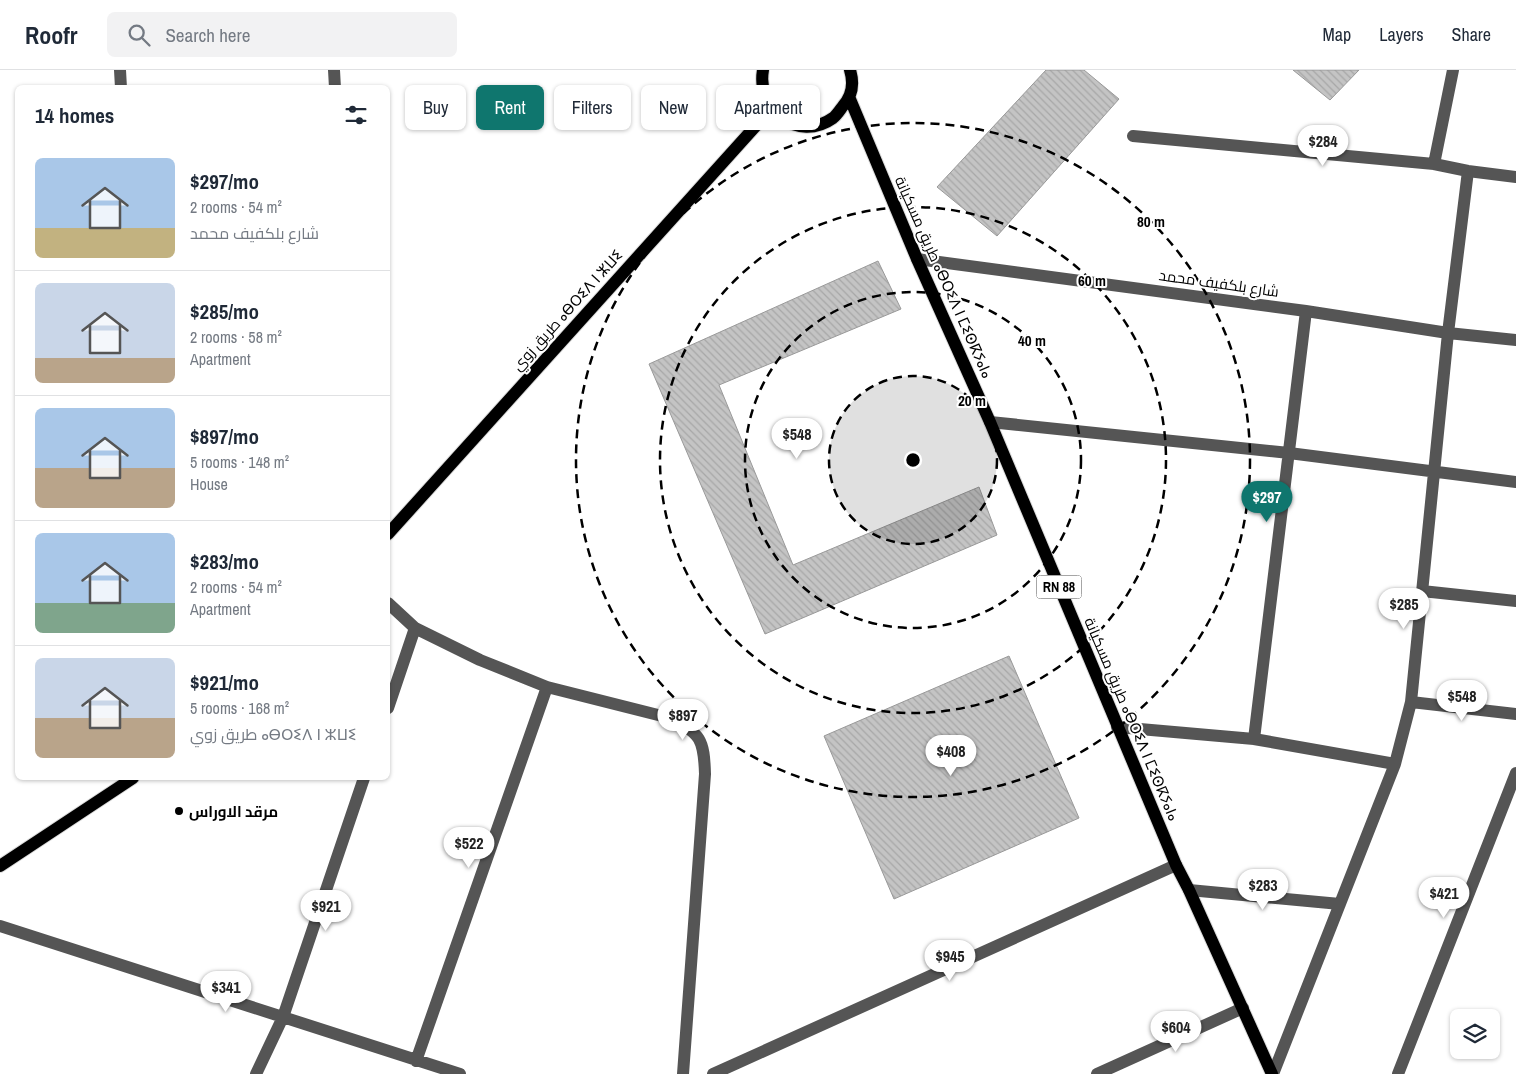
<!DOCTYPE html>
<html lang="en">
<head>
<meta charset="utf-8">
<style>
	body { margin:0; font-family:"Archivo Narrow",Cairo,"Noto Sans Tifinagh",sans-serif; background:#f2f2f3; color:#1f2937; height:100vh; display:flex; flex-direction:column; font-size:19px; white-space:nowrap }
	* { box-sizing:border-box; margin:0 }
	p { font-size:16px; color:#747a83 }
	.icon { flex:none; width:28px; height:28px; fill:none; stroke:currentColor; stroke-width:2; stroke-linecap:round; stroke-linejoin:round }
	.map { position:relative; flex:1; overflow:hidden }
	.details { position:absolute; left:15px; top:15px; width:375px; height:695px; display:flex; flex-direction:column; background:#fff; border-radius:8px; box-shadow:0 1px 4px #0004 }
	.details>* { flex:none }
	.banner { position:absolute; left:405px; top:15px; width:475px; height:45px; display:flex; gap:10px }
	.buttons { position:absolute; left:1450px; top:939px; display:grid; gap:10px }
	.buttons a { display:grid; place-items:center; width:50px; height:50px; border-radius:8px; background:#fff; box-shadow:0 1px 4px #0004; font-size:25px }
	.price { position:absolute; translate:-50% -42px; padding:0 11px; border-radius:18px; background:#fff; color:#222; font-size:16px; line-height:32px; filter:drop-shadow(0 1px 2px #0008) }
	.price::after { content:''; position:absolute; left:50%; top:30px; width:15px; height:11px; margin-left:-8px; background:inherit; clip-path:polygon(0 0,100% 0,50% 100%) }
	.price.on { background:#0f766e; color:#fff }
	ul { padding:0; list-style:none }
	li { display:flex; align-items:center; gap:15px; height:125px; padding:0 20px }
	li+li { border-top:1px solid #e0e1e3 }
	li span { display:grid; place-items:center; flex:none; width:140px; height:100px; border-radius:8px; color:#555 }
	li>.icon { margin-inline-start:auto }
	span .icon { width:60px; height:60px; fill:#fffc; stroke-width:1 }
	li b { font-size:21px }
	h2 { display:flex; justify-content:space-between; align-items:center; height:60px; padding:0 20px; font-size:21px }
	.tag { padding:0 18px; border-radius:8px; background:#fff; box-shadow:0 1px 4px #0004; font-size:18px; line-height:45px }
	.tag.on { background:#0f766e; color:#fff }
	header { display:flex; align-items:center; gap:30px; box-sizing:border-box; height:70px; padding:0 25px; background:#fff; border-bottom:1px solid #e0e1e3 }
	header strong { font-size:24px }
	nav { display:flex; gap:28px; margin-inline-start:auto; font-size:18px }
	.search { width:350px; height:45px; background:#f2f2f3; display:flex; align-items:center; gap:12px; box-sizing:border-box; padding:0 18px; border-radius:8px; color:#747a83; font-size:19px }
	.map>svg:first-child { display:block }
	.building { fill:url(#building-back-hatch); stroke:#999 }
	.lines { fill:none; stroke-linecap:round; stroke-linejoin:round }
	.major-casing { stroke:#dbdbdb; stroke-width:14 }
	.minor { stroke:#555; stroke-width:12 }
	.major { stroke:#000; stroke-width:12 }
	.ring { fill:none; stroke:#000; stroke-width:2.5; stroke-dasharray:9 6 }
	.poi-dot { fill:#000; stroke:#fff; stroke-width:2 }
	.labels { text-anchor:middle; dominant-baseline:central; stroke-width:4; stroke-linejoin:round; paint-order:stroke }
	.shield { fill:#fff; stroke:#4c4c4c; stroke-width:1 }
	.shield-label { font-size:14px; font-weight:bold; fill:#000 }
	.street-label { font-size:15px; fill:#000; stroke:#fff }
	.poi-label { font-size:15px; font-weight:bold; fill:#000; stroke:#fff; text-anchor:start }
	.centre { fill:#000; stroke:#fff; stroke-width:2.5 }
	.ring-label { font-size:15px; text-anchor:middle; font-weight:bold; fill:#000; stroke:#fff; stroke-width:4; stroke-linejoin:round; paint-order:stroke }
</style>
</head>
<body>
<header>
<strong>Roofr</strong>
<div class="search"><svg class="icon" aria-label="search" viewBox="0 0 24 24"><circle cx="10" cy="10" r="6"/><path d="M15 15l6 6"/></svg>Search here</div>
<nav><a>Map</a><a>Layers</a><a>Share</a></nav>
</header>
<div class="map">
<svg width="1516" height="1004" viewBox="0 0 1516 1004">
	<defs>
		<pattern id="building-back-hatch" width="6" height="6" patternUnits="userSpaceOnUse" patternTransform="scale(1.25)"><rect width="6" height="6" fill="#c4c4c4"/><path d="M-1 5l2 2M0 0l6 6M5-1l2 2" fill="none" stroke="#a7a7a7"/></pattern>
	</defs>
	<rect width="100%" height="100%" fill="#fff"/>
	<!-- building -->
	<path class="building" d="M 1046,0 L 1084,0 L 1119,29 L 997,166 L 937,117 Z
		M 1293,0 L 1359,0 L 1330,30 Z
		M 878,191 L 901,239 L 719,315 L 793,495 L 979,417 L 997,465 L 765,564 L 649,294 Z
		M 1009,586 L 1079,748 L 894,829 L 824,666 Z"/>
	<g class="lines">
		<defs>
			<path id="major" d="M 763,0 C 756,40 798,73 833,48 C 837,45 840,40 843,36 C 852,26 854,13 850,0
				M 850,29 L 917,189 L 990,352 L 1176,795 L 1189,820 L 1272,1004
				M 388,464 L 771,39
				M 0,796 L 133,708"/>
		</defs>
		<!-- major casing -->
		<use href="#major" class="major-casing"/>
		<!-- minor -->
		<path class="minor" d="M 120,0 L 121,18
			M 334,0 L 335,18
			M 1133,66 L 1434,94 L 1468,101 L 1516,107
			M 1434,94 L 1453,0
			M 917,189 L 1306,241 L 1448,263 L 1516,270
			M 990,352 L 1289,383 L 1516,412
			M 1422,521 L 1516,531
			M 388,533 L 415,558 L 480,590 L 547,617 L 670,648 C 701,663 704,670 705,704 L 683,1004
			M 1411,632 L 1516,644
			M 388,638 L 415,558
			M 1117,657 L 1254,669 L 1395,694
			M 1254,669 L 1306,241
			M 1189,820 L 1340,834
			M 0,856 L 460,1004
			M 416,991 L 547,617
			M 256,1004 L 283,947 L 364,708
			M 713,1004 L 1176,795
			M 1097,1004 L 1243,938
			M 1273,1004 L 1395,694 L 1411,632 L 1448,263 L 1468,101
			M 1398,1004 L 1516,703"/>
		<!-- major -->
		<use href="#major" class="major"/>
	</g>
	<!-- distance rings -->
	<circle cx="913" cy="390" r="84" fill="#000" fill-opacity=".12"/>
	<g class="ring">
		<circle cx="913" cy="390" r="84"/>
		<circle cx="913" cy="390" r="168"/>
		<circle cx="913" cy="390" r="253"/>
		<circle cx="913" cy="390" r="337"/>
	</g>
	<!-- markers -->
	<circle class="poi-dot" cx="179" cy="741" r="5"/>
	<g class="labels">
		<!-- shield labels -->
		<rect class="shield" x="1036.5" y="505.5" width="45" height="23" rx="4"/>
		<g class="shield-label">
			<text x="1059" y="517">RN 88</text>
		</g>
		<!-- street labels -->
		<g class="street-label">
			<text transform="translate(944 207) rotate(66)">طريق مسكيانة ⴰⴱⵔⵉⴷ ⵏ ⵎⵉⵙⴽⵢⴰⵏⴰ</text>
			<text transform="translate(1219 213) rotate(8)">شارع بلكفيف محمد</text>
			<text transform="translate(567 240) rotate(-48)">طريق زوي ⴰⴱⵔⵉⴷ ⵏ ⵣⵡⵉ</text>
			<text transform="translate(1132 649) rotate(67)">طريق مسكيانة ⴰⴱⵔⵉⴷ ⵏ ⵎⵉⵙⴽⵢⴰⵏⴰ</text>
		</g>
		<!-- poi labels -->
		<g class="poi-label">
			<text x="189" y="741">مرقد الاوراس</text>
		</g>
	</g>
	<circle cx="913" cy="390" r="8" class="centre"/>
	<g class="ring-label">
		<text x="1151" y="157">80 m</text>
		<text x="1092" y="216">60 m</text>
		<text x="1032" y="276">40 m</text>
		<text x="972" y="336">20 m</text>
	</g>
</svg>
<div class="buttons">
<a><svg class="icon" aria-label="layers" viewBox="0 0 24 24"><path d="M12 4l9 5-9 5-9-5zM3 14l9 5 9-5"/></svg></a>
</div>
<b class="price" style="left:1323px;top:97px">$284</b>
<b class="price" style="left:797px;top:390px">$548</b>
<b class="price on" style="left:1267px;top:453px">$297</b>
<b class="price" style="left:1404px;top:560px">$285</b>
<b class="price" style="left:1462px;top:652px">$548</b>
<b class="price" style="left:683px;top:671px">$897</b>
<b class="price" style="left:951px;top:707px">$408</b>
<b class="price" style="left:469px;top:799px">$522</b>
<b class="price" style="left:1263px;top:841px">$283</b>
<b class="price" style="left:1444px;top:849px">$421</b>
<b class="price" style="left:326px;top:862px">$921</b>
<b class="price" style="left:950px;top:912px">$945</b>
<b class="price" style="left:226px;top:943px">$341</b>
<b class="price" style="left:1176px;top:983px">$604</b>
<div class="banner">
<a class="tag">Buy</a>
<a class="tag on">Rent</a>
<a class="tag">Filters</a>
<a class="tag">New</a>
<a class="tag">Apartment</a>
</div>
<section class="details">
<h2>14 homes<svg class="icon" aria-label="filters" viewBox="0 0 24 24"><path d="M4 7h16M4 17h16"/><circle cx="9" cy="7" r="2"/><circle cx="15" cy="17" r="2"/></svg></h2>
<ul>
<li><span style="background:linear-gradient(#a9c7e8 70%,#c2b280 0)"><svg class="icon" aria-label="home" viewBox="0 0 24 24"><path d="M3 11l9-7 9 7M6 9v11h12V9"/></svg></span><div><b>$297/mo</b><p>2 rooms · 54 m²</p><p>شارع بلكفيف محمد</p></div></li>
<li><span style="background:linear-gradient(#c9d6e8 75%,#b9a48a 0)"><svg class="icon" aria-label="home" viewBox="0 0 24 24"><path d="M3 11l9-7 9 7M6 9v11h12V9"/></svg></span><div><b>$285/mo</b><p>2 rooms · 58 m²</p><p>Apartment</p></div></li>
<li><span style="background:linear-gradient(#a9c7e8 60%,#b9a48a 0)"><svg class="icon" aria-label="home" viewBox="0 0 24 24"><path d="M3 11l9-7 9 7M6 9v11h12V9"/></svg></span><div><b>$897/mo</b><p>5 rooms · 148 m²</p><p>House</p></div></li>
<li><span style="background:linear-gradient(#a9c7e8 70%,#7fa58c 0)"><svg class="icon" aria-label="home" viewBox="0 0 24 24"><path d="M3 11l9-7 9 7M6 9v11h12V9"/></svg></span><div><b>$283/mo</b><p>2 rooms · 54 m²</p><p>Apartment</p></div></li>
<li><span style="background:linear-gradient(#c9d6e8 60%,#b9a48a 0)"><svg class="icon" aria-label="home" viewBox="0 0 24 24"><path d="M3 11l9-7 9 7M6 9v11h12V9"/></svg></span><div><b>$921/mo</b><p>5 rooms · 168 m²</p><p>طريق زوي ⴰⴱⵔⵉⴷ ⵏ ⵣⵡⵉ</p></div></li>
</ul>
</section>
</div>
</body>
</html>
